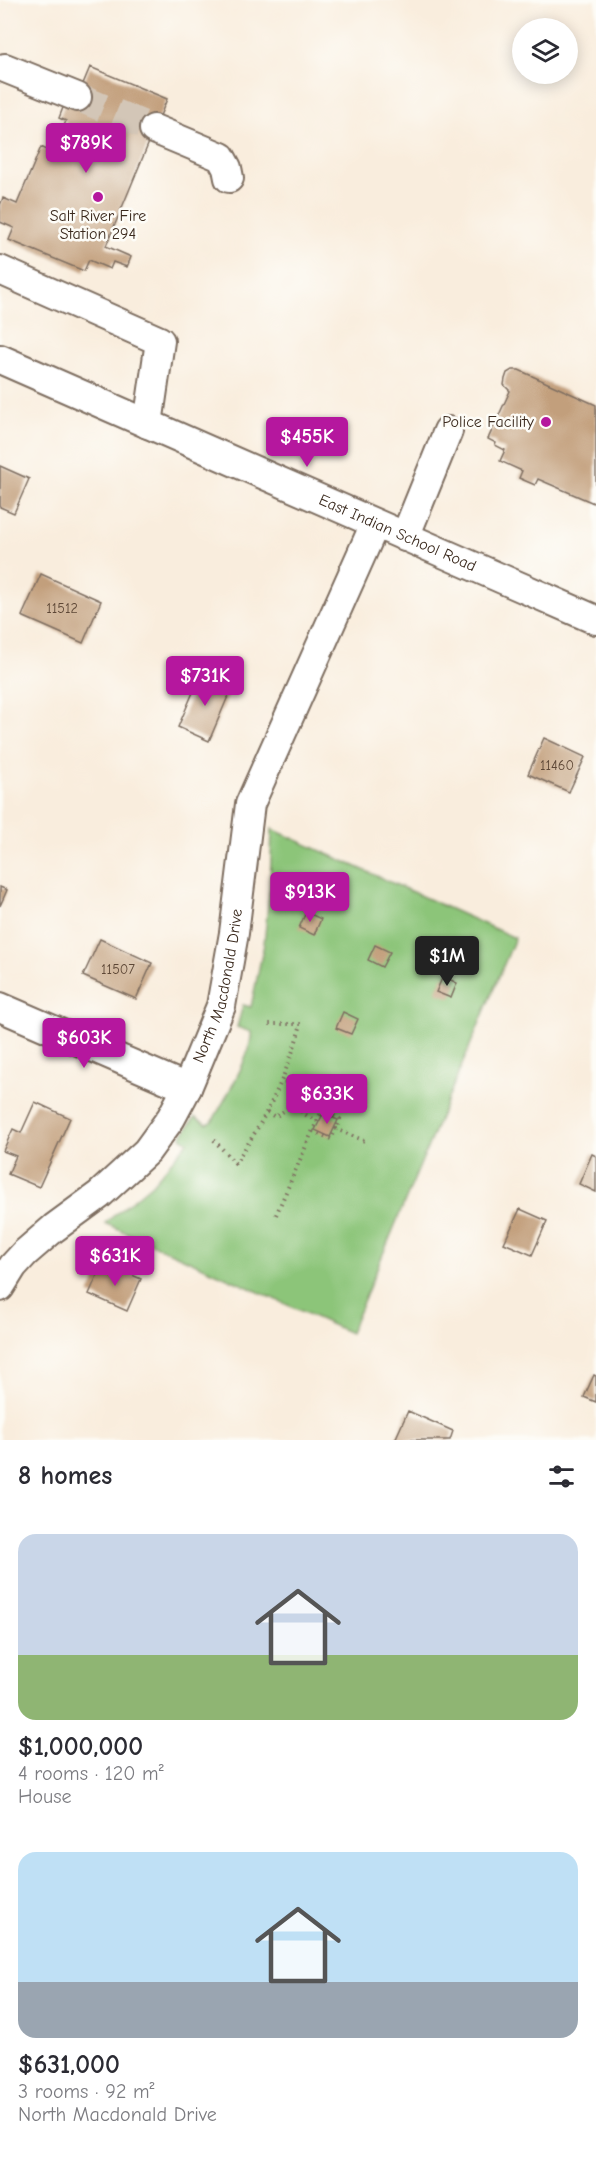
<!DOCTYPE html>
<html lang="en">
<head>
<meta charset="utf-8">
<style>
	body { margin:0; font-family:"Comic Neue",sans-serif; background:#f7f7f7; color:#2b2b33; height:100vh; display:flex; flex-direction:column; font-size:22px; white-space:nowrap }
	* { box-sizing:border-box; margin:0 }
	p { font-size:20px; color:#7c7c81 }
	.icon { flex:none; width:33px; height:33px; fill:none; stroke:currentColor; stroke-width:2; stroke-linecap:round; stroke-linejoin:round }
	.map { position:relative; height:1440px; overflow:hidden }
	.details { display:flex; flex-direction:column; background:#fff; flex:1 }
	.details>* { flex:none }
	.fabs { position:absolute; left:512px; top:18px; display:grid; gap:12px }
	.fabs a { display:grid; place-items:center; width:66px; height:66px; border-radius:50%; background:#fff; box-shadow:0 3px 15px #0003; font-size:30px }
	.price { position:absolute; translate:-50% -51px; padding:0 14px; border-radius:6px; background:#b5179e; color:#fff; font-size:20px; line-height:39px; filter:drop-shadow(0 2px 3px #0008) }
	.price::after { content:''; position:absolute; left:50%; top:36px; width:18px; height:14px; margin-left:-9px; background:inherit; clip-path:polygon(0 0,100% 0,50% 100%) }
	.price.on { background:#222; color:#fff }
	ul { padding:0; list-style:none }
	li { display:grid; align-content:center; gap:12px; height:318px; padding:0 18px }
	li span { display:grid; place-items:center; height:186px; border-radius:18px; color:#555 }
	li>.icon { margin-inline-start:auto }
	span .icon { width:108px; height:108px; fill:#fffc; stroke-width:1 }
	li b { font-size:26px }
	h2 { display:flex; justify-content:space-between; align-items:center; height:72px; padding:0 18px; font-size:26px }
	.map>svg:first-child { display:block }
	.green { fill:#8cc579; stroke:#64784c; stroke-width:1.5 }
	.building { fill:#c29f7c }
	.lines { fill:none; stroke-linecap:round; stroke-linejoin:round }
	.minor-tunnel { stroke:#d3c6b7; stroke-width:28; stroke-dasharray:28 14; stroke-linecap:butt }
	.minor-casing { stroke:#7e6e61; stroke-width:32 }
	.path { stroke:#7e6e61; stroke-width:4; stroke-dasharray:1.5 4.5; stroke-linecap:butt }
	.minor { stroke:#fff; stroke-width:28 }
	.poi-dot { fill:#b5179e; stroke:#fdfcf7; stroke-width:2 }
	.labels { text-anchor:middle; dominant-baseline:central; stroke-width:5; stroke-linejoin:round; paint-order:stroke }
	.number-label { font-size:14px; fill:#5d4736 }
	.poi-label { font-size:16px; fill:#3b2a1e; stroke:#fdfcf7 }
	.street-label { font-size:16px; fill:#3b2a1e; stroke:#fdfcf7 }
</style>
</head>
<body>
<div class="map">
<svg width="596" height="1440" viewBox="0 0 596 1440">
	<rect width="100%" height="100%" fill="#fdfcf7"/>
	<filter id="ink" filterUnits="userSpaceOnUse"><feTurbulence type="fractalNoise" baseFrequency=".0167" numOctaves="2"/><feDisplacementMap in="SourceGraphic" scale="12" xChannelSelector="R" yChannelSelector="G"/><feConvolveMatrix kernelMatrix="1 2 1 2 8 2 1 2 1" color-interpolation-filters="sRGB"/></filter>
	<filter id="wash" filterUnits="userSpaceOnUse"><feTurbulence type="fractalNoise" baseFrequency=".008" numOctaves="4" result="noise"/><feDisplacementMap in="SourceGraphic" scale="24" xChannelSelector="R" yChannelSelector="G"/><feGaussianBlur stdDeviation="1.35" result="paint"/><feColorMatrix in="noise" values="0 0 0 0 0 0 0 0 0 0 0 0 0 0 0 0 0 1.4 0 .05"/><feComposite in="paint" operator="in"/></filter>
	<g filter="url(#wash)">
		<rect width="100%" height="100%" fill="#f9eddd"/>
		<!-- green -->
		<path class="green" d="M 272,829 L 515,938 L 350,1333 L 105,1223 L 152,1184 L 188,1142 L 181,1137 L 195,1117 L 207,1124 L 212,1122 C 223,1102 253,1054 251,1032 L 237,1027 L 243,1005 L 251,1007 L 264,944 L 270,885 Z"/>
		<g id="blocks">
			<!-- building -->
			<path class="building" d="M 90,67 L 167,99 L 106,246 L 131,257 L 127,267 L 113,262 L 110,269 L 89,260 L 84,271 L 9,240 L 14,228 L 0,222 L 0,205 L 3,198 L 17,204 L 41,147 L 53,153 L 66,121 L 59,118 L 66,100 L 75,103 Z
				M 512,370 L 519,370 L 596,405 L 596,504 L 538,479 L 535,485 L 519,478 L 522,471 L 500,461 L 505,450 L 495,445 L 496,443 L 488,439 L 510,391 L 504,385 L 505,379 L 507,373 Z
				M 0,466 L 29,479 L 14,513 L 0,507 Z
				M 41,574 L 101,601 L 83,643 L 22,616 Z
				M 201,674 L 232,687 L 209,741 L 178,727 Z
				M 544,738 L 585,757 L 569,792 L 528,774 Z
				M 0,887 L 7,890 L 0,906 Z
				M 306,912 L 321,919 L 314,935 L 299,928 Z
				M 100,939 L 152,963 L 136,999 L 83,976 Z
				M 375,945 L 390,952 L 382,967 L 368,960 Z
				M 443,976 L 457,983 L 451,998 L 436,992 Z
				M 343,1012 L 358,1019 L 351,1034 L 336,1028 Z
				M 35,1102 L 70,1118 L 39,1187 L 8,1174 L 16,1156 L 3,1151 L 13,1129 L 21,1133 Z
				M 323,1114 L 338,1120 L 330,1137 L 315,1130 Z
				M 592,1154 L 596,1156 L 596,1192 L 579,1184 Z
				M 520,1209 L 547,1221 L 532,1255 L 504,1243 Z
				M 103,1262 L 141,1279 L 127,1311 L 89,1294 Z
				M 594,1375 L 596,1376 L 596,1402 L 584,1397 Z
				M 408,1411 L 453,1431 L 450,1440 L 395,1440 Z"/>
		</g>
	</g>
	<g filter="url(#ink)">
		<use href="#blocks" fill-opacity="0" stroke="#7e6e61" stroke-width="1.5"/>
		<g class="lines">
			<!-- minor-tunnel -->
			<path class="minor-tunnel" d="M 77,97 L 154,129"/>
			<defs>
				<g id="minor">
					<path d="M 5,68 L 77,97"/>
					<path d="M 154,129 L 221,157 L 227,168 L 229,178"/>
					<path d="M 0,270 L 160,341 L 148,424"/>
					<path id="s1" d="M 0,359 L 596,620"/>
					<path d="M 405,537 L 448,431"/>
					<path d="M 0,1007 L 187,1088"/>
					<path id="s2" d="M 0,1287 L 13,1266 L 25,1253 L 54,1228 L 99,1195 L 147,1151 L 171,1118 L 187,1088 L 221,1006 L 234,933 L 250,804 L 375,524"/>
				</g>
			</defs>
			<!-- minor casing -->
			<use href="#minor" class="minor-casing"/>
			<!-- path -->
			<path class="path" d="M 267,1112 L 275,1117 L 294,1104
				M 317,1121 L 322,1111 L 340,1119 L 336,1129
				M 313,1131 L 331,1139 L 336,1129 L 367,1142
				M 214,1140 L 235,1163 C 265,1121 288,1073 301,1024 L 267,1024
				M 276,1215 L 317,1121 C 297,1112 294,1104 290,1084 L 281,1080"/>
			<!-- minor -->
			<use href="#minor" class="minor"/>
		</g>
	</g>
	<!-- markers -->
	<g class="poi-dot">
		<circle cx="98" cy="197" r="6"/>
		<circle cx="546" cy="422" r="6"/>
	</g>
	<g class="labels">
		<!-- number labels -->
		<g class="number-label">
			<text x="62" y="608">11512</text>
			<text x="557" y="765">11460</text>
			<text x="118" y="969">11507</text>
		</g>
		<!-- poi labels -->
		<g class="poi-label">
			<text x="98" y="216">Salt River Fire<tspan x="98" dy="18">Station 294</tspan></text>
			<text x="534" y="422" text-anchor="end">Police Facility</text>
		</g>
		<!-- street labels -->
		<g class="street-label">
			<text stroke="none"><textPath href="#s1" startOffset="434">East Indian School Road</textPath></text>
			<text stroke="none"><textPath href="#s2" startOffset="384">North Macdonald Drive</textPath></text>
		</g>
	</g>
</svg>
<div class="fabs">
<a><svg class="icon" aria-label="layers" viewBox="0 0 24 24"><path d="M12 4l9 5-9 5-9-5zM3 14l9 5 9-5"/></svg></a>
</div>
<b class="price" style="left:86px;top:174px">$789K</b>
<b class="price" style="left:307px;top:468px">$455K</b>
<b class="price" style="left:205px;top:707px">$731K</b>
<b class="price" style="left:310px;top:923px">$913K</b>
<b class="price on" style="left:447px;top:987px">$1M</b>
<b class="price" style="left:84px;top:1069px">$603K</b>
<b class="price" style="left:327px;top:1125px">$633K</b>
<b class="price" style="left:115px;top:1287px">$631K</b>
</div>
<section class="details">
<h2>8 homes<svg class="icon" aria-label="filters" viewBox="0 0 24 24"><path d="M4 7h16M4 17h16"/><circle cx="9" cy="7" r="2"/><circle cx="15" cy="17" r="2"/></svg></h2>
<ul>
<li><span style="background:linear-gradient(#c9d6e8 65%,#8fb573 0)"><svg class="icon" aria-label="home" viewBox="0 0 24 24"><path d="M3 11l9-7 9 7M6 9v11h12V9"/></svg></span><div><b>$1,000,000</b><p>4 rooms · 120 m²</p><p>House</p></div></li>
<li><span style="background:linear-gradient(#bfe0f5 70%,#9aa5b1 0)"><svg class="icon" aria-label="home" viewBox="0 0 24 24"><path d="M3 11l9-7 9 7M6 9v11h12V9"/></svg></span><div><b>$631,000</b><p>3 rooms · 92 m²</p><p>North Macdonald Drive</p></div></li>
</ul>
</section>
</body>
</html>
